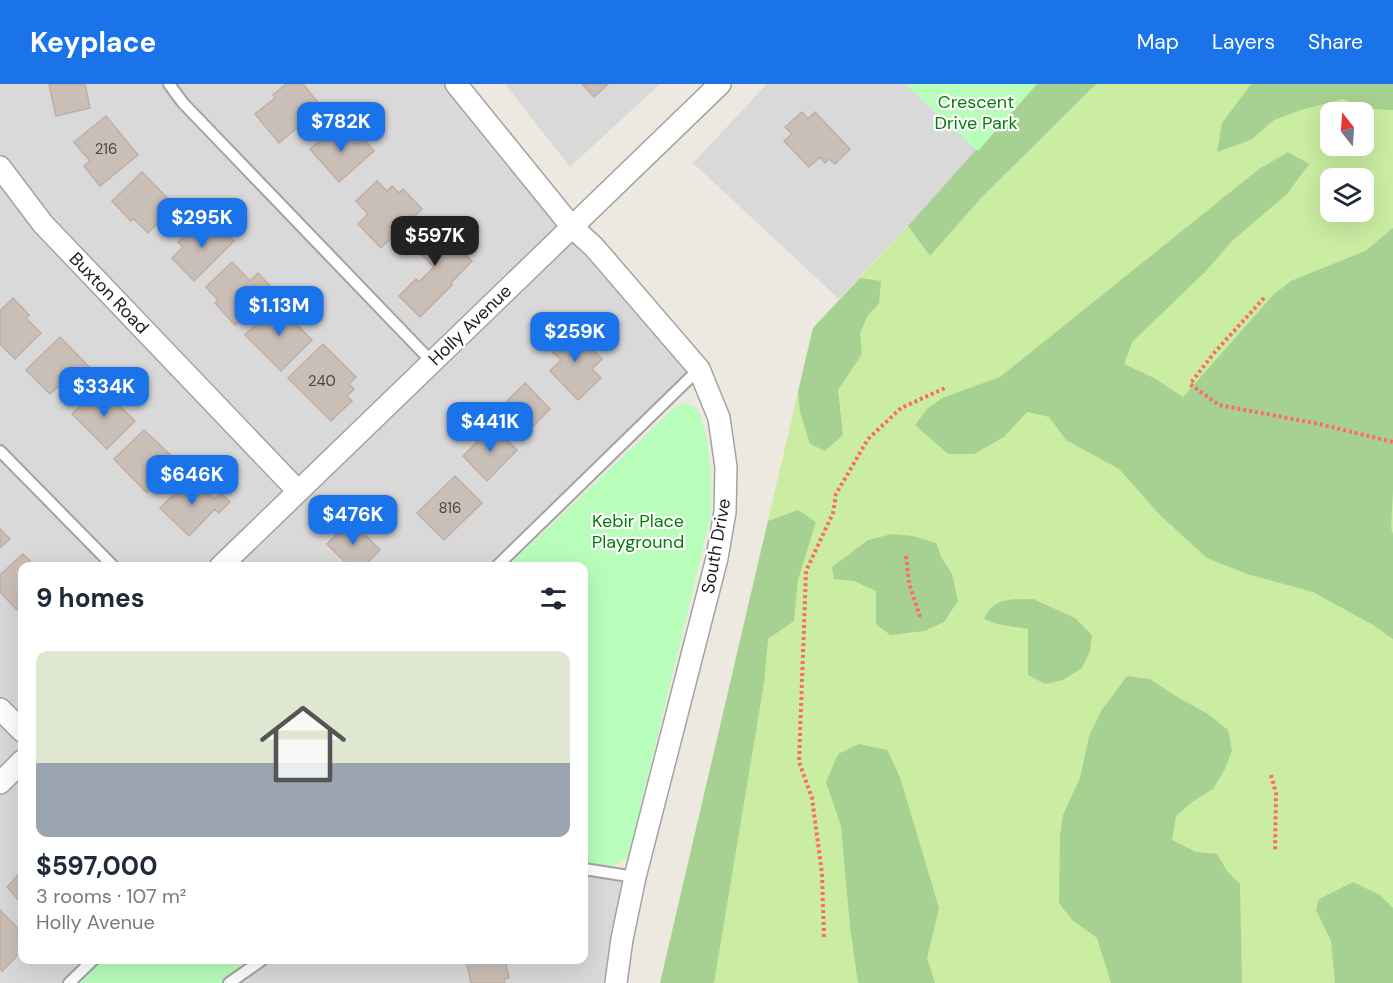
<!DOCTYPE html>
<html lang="en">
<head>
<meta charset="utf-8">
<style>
	body { margin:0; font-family:"DM Sans",sans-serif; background:#f2f2f3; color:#1f2937; height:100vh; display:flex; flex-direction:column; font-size:22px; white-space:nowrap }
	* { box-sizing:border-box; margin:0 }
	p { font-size:20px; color:#747a83 }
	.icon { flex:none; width:33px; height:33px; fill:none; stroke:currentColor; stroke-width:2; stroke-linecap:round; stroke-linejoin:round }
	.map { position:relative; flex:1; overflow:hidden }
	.panel { position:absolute; left:18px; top:478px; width:570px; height:402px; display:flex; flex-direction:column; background:#fff; border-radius:12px; box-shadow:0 6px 24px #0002 }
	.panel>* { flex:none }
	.needle { width:39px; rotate:343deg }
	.buttons { position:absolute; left:1320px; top:18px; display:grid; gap:12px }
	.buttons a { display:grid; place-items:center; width:54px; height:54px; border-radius:12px; background:#fff; box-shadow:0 6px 24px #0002; font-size:30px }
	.price { position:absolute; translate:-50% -51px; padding:0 14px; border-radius:12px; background:#1a73e8; color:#fff; font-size:20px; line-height:39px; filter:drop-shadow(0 2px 3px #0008) }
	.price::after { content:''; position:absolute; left:50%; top:36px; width:18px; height:14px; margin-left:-9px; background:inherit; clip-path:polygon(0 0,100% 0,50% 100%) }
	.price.active { background:#222; color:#fff }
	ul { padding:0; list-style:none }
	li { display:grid; align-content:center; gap:12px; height:318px; padding:0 18px }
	li span { display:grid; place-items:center; height:186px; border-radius:12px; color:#555 }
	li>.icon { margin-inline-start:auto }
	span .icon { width:108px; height:108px; fill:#fffc; stroke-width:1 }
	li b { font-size:26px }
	h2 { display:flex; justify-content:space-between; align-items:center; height:72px; padding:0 18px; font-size:26px }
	header { display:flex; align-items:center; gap:36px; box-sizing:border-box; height:84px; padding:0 30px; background:#1a73e8; color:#fff }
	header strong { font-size:28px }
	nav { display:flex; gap:33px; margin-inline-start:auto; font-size:21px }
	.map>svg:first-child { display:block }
	.residential { fill:#dad9d9 }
	.grass { fill:#caeda2; fill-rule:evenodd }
	.forest { fill:#a7d192 }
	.park { fill:#b9fdbb }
	.building { fill:#cabfb6; stroke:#c1aea2; stroke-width:1.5 }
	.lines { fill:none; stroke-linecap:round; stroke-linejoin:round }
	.lane-casing { stroke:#a3a3a3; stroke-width:14 }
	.street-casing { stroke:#a3a3a3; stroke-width:24 }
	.path { stroke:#ff6b60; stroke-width:4; stroke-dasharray:3 3; stroke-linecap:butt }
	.lane { stroke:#fff; stroke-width:10 }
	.street { stroke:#fff; stroke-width:21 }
	.labels { text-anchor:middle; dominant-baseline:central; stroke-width:4.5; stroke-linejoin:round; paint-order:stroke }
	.number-label { font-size:15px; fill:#484542 }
	.park-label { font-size:18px; fill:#048009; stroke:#fff }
	.street-label { font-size:18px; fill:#1c1c1c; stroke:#fff }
</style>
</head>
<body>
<header>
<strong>Keyplace</strong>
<nav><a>Map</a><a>Layers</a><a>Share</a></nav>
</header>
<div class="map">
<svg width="1393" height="899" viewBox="0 0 1393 899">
	<rect width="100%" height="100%" fill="#eee9e0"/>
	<!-- residential -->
	<path class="residential" d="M 0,0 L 451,0 L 699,285 L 496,483 L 22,483 L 22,876 L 93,876 L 69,899 L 0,899 Z
		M 505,0 L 660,0 L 570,83 Z
		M 767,0 L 905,0 L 978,67 L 839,215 L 693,79 Z
		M 584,785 L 636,792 L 616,899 L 229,899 L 262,876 L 584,876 Z"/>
	<!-- grass -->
	<path class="grass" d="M 1037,0 L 1393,0 L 1393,899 L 660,899 L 813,244 L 978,67 ZM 1330,28 L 1364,28 L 1364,62 L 1330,62 ZM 1330,94 L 1364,94 L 1364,128 L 1330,128 Z"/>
	<!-- forest -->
	<path class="forest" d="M 1035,0 L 1096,0 L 981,114 L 930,172 L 908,142 Z
		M 1251,0 L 1393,0 L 1393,26 L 1371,25 L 1343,15 L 1301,26 L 1274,36 L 1251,56 L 1217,68 L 1222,39 Z
		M 1288,68 L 1309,80 L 1287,110 L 1231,158 L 1206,187 L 1132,258 L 1124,280 L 1154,294 L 1183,313 L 1273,211 L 1291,197 L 1365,167 L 1393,144 L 1393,407 L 1391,444 L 1393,450 L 1393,555 L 1373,541 L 1313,508 L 1247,490 L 1207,474 L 1161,432 L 1119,385 L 1066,356 L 1049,333 L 1027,328 L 1004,353 L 974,370 L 948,370 L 915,341 L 927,325 L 942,314 L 1000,293 L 1259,85 Z
		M 860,194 L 881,197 L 879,220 L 868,231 L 860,249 L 862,270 L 838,306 L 843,351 L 825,367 L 810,360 L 800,328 L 798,308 L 813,244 Z
		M 798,426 L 816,438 L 798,496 L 794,537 L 768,555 L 764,599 L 714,899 L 660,899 L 768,437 Z
		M 892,450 L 913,452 L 936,459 L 941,473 L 952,490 L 958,517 L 944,538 L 924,547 L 890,551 L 876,540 L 876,507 L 854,497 L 834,495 L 832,483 L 868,456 Z
		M 1033,515 L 1075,534 L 1092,551 L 1090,567 L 1082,584 L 1063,596 L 1045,600 L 1028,591 L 1028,545 L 997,540 L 984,535 C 995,512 1011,516 1033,515 Z
		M 1127,592 L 1150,595 L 1177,613 L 1208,630 L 1228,646 L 1232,666 L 1225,685 L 1213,705 L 1192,718 L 1176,732 L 1172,756 L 1196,768 L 1217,770 L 1227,787 L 1240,800 L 1242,899 L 1111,899 L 1097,854 L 1072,836 L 1059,819 L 1060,752 L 1063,731 L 1080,694 L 1089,652 L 1101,627 Z
		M 859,660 L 887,666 L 900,693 L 939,824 L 927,874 L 935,899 L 858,899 L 850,843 L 841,742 L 826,698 L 838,670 Z
		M 1353,798 L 1380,811 L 1393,824 L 1393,899 L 1335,899 L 1331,857 L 1316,826 L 1319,815 Z"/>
	<!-- park -->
	<path class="park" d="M 905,0 L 1037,0 L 978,67 Z
		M 685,319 L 697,324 C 712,359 712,394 711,431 L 628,774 L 603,787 L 584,785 L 584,483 L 507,483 L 674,324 Z
		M 95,876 L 262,876 L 229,899 L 71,899 Z"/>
	<!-- building -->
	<path class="building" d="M 49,0 L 85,0 L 90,24 L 56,32 Z
		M 286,0 L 303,0 L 331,35 L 308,53 L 299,42 L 279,59 L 255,30 L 275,14 L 273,11 Z
		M 582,0 L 608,0 L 594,13 Z
		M 802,28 L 808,35 L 815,28 L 850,65 L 835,80 L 829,75 L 825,79 L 820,73 L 809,83 L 784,57 L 792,50 L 785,43 Z
		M 106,32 L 138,71 L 100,102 L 84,82 L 90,77 L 74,58 Z
		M 340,40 L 357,60 L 363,55 L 374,67 L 339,98 L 310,65 Z
		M 142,88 L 175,122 L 148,149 L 134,135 L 131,137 L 112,117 Z
		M 377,97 L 387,107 L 392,102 L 399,109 L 403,105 L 422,125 L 381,164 L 358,140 L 368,130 L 356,117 Z
		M 211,134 L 234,157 L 194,197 L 172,174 L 183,163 L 178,158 L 192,145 L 196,149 Z
		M 432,136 L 449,154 L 453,149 L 461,158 L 457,162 L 472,177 L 451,199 L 452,201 L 420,233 L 399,212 L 416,195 L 419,198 L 434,183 L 409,158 Z
		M 232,178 L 250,197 L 258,189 L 273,205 L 235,241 L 215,219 L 218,216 L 206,203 Z
		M 13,214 L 29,231 L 26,234 L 41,249 L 15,275 L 0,260 L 0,227 Z
		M 277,220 L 312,256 L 281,287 L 245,251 Z
		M 571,244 L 602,275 L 592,285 L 601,294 L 578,316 L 550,287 L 561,276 L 547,263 L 560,250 L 562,253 Z
		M 60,253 L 96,290 L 73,314 L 60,301 L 50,310 L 26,286 Z
		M 323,260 L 356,293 L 349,300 L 354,305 L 347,312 L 352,317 L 331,337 L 288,294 Z
		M 525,299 L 550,325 L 530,345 L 504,320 Z
		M 100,303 L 135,337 L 107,365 L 72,330 Z
		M 493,342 L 517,366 L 487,397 L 463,372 Z
		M 144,346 L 179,379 L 147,409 L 114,375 Z
		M 455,392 L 482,419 L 444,456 L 417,429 Z
		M 191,393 L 214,415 L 221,409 L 230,418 L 219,429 L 215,425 L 189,452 L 160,424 Z
		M 351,436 L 380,466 L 363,483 L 350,483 L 327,460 Z
		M 0,445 L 10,455 L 0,464 Z
		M 23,470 L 36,483 L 22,483 L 22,521 L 17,526 L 0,508 L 0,491 Z
		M 22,787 L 22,820 L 7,803 Z
		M 0,826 L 22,849 L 22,867 L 2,887 L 0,884 Z
		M 466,876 L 505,876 L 509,894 L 504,895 L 505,899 L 471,899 Z"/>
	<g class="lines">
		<defs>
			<path id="lane" d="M 169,0 L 183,19 L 432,278
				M 0,367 L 114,483
				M 496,483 L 699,285
				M 584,785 L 635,793
				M 69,899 L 93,876
				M 229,899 L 262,876"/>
			<path id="street" d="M 456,0 L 572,143 L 594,163 L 699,285 L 719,334 L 726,383 L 725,428 L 717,474 L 635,793 L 622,855 L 616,899
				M 0,83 L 43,140 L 298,407
				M 220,483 L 720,0
				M 0,625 L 22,647
				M 0,699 L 22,677"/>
		</defs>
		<!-- lane casing -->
		<use href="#lane" class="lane-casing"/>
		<!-- street casing -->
		<use href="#street" class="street-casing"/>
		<!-- path -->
		<path class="path" d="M 1264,214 L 1214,269 L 1190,300 L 1219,321 L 1319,340 L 1393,358
			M 906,472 L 909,499 L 920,533
			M 1271,691 L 1276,709 L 1275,767
			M 824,853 L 822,790 L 812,714 L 799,678 L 806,487 L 833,429 L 836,410 L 868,355 L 901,324 L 945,304"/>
		<!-- lane -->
		<use href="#lane" class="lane"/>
		<!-- street -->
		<use href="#street" class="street"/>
	</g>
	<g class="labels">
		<!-- number labels -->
		<g class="number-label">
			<text x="106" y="65">216</text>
			<text x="322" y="297">240</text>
			<text x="450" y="424">816</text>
		</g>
		<!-- park labels -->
		<g class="park-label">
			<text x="976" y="18">Crescent<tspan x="976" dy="21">Drive Park</tspan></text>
			<text x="638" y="437">Kebir Place<tspan x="638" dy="21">Playground</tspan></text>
		</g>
		<!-- street labels -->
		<g class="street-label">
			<text transform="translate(109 209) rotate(46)">Buxton Road</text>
			<text transform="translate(470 241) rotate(-44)">Holly Avenue</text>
			<text transform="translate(716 462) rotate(-80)">South Drive</text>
		</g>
	</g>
</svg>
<div class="buttons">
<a><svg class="needle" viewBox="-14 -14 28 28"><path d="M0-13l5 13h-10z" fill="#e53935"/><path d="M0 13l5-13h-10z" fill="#747a83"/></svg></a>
<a><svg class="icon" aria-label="layers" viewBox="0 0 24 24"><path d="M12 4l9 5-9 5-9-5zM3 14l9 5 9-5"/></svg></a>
</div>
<b class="price" style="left:341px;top:69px">$782K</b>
<b class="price" style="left:202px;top:165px">$295K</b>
<b class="price active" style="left:435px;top:183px">$597K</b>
<b class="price" style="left:279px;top:253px">$1.13M</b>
<b class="price" style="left:575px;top:279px">$259K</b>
<b class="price" style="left:104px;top:334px">$334K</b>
<b class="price" style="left:490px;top:369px">$441K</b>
<b class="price" style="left:192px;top:422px">$646K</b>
<b class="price" style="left:353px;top:462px">$476K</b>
<section class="panel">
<h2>9 homes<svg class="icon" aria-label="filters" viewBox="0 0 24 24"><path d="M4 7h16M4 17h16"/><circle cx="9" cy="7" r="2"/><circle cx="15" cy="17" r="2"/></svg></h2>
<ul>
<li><span style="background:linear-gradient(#dfe7d0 60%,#9aa5b1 0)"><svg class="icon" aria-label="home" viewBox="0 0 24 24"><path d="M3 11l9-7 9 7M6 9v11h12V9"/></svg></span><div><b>$597,000</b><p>3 rooms · 107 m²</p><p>Holly Avenue</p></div></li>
</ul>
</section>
</div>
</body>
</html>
